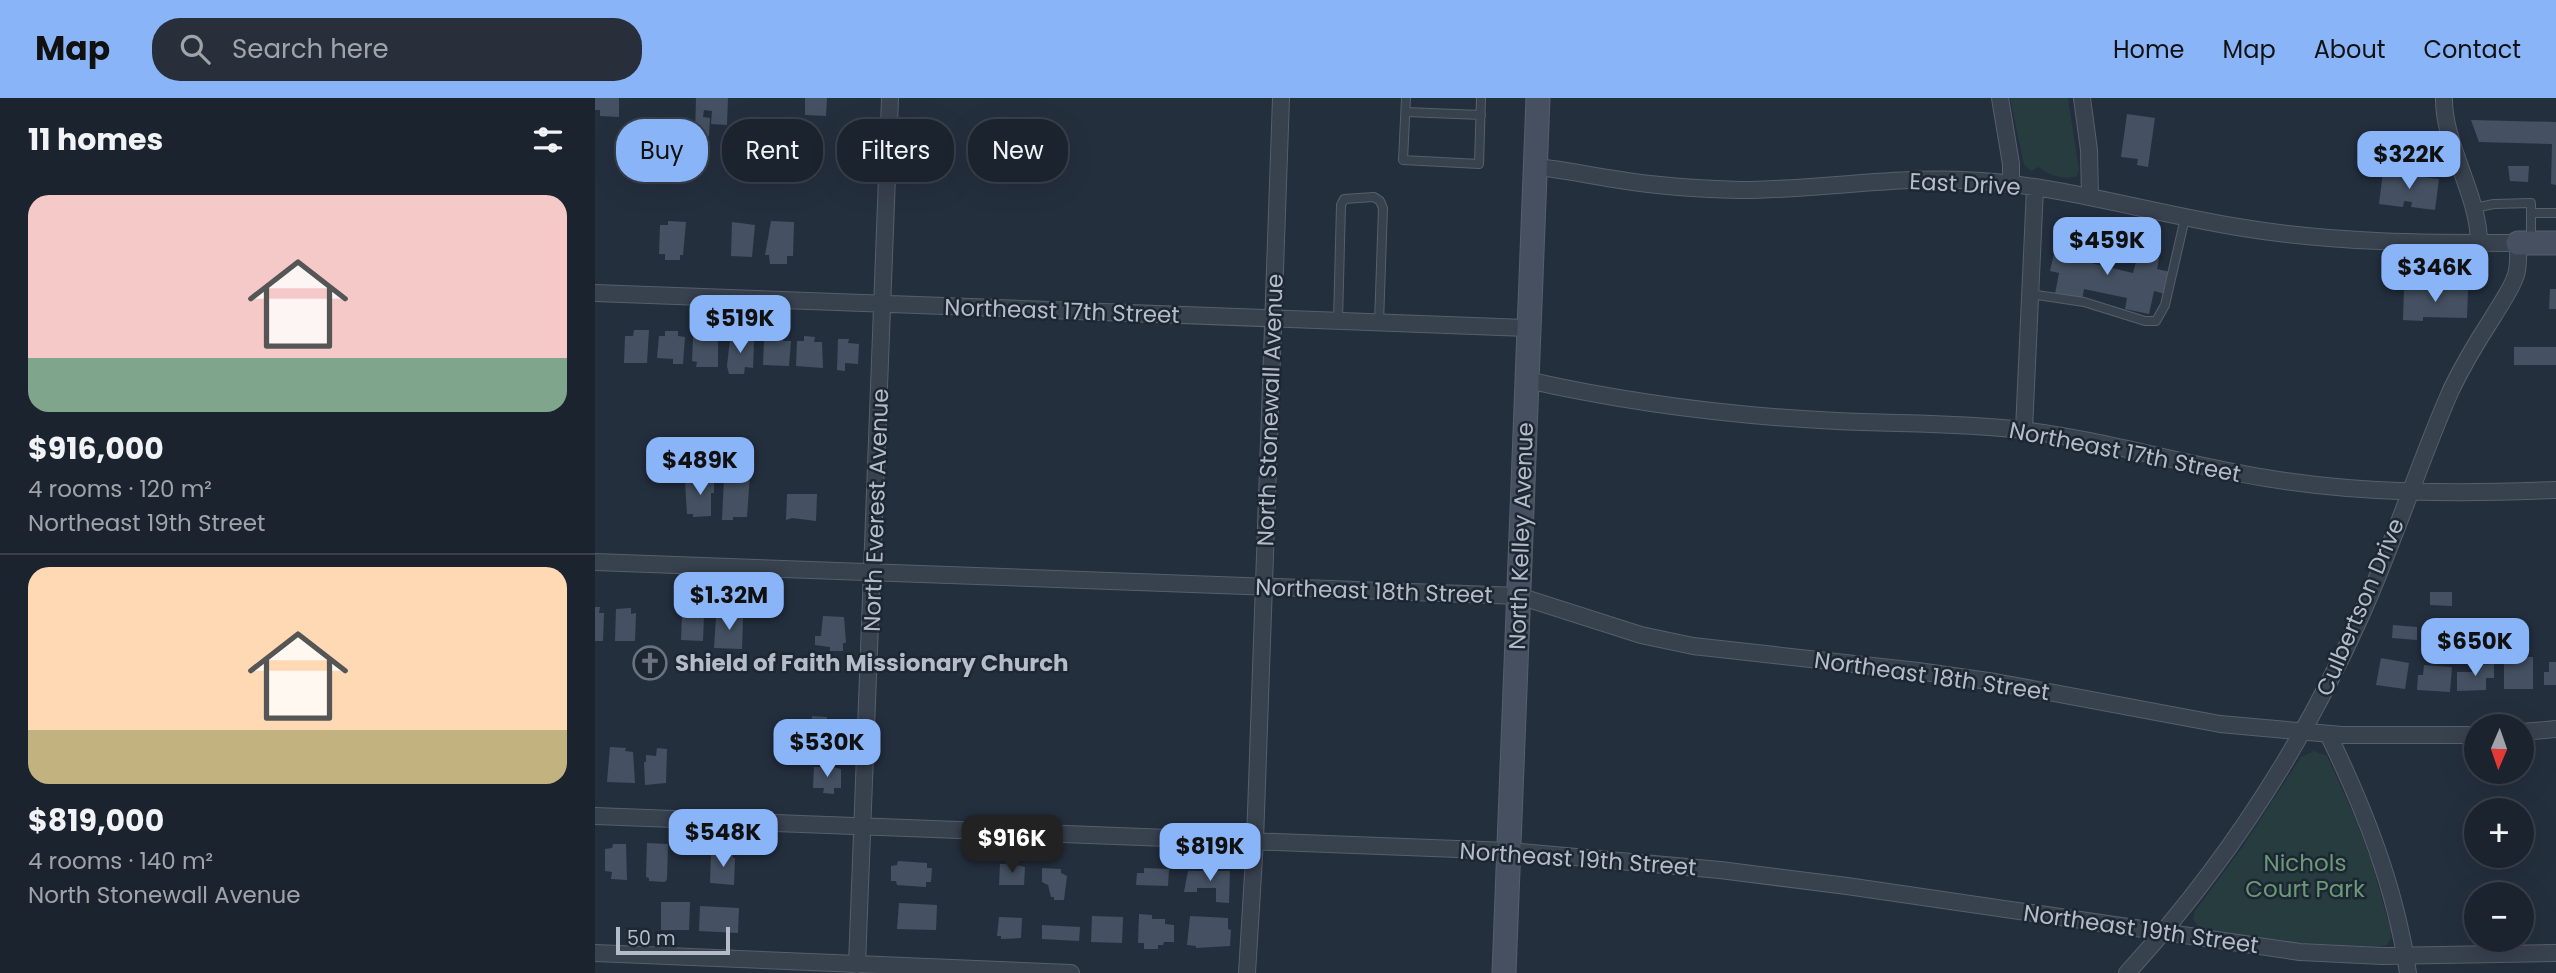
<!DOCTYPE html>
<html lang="en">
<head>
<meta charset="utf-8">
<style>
	body { margin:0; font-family:Poppins,sans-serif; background:#282f3a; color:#f1f3f6; height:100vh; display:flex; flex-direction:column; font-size:26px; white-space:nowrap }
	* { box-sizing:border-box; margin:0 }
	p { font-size:23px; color:#a0a4aa }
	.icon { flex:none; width:38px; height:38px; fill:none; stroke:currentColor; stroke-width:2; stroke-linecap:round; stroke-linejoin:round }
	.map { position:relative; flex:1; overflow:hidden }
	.drawer { display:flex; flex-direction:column; background:#1b232e; width:595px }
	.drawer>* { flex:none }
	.banner { position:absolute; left:21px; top:21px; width:665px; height:63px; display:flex; gap:14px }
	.needle { width:46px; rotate:182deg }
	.controls { position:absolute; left:1869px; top:616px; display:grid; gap:14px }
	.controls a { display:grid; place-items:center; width:70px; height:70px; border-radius:50%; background:#1b232e; box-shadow:0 7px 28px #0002,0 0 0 2px #39404a; font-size:35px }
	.scale { position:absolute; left:21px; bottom:18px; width:114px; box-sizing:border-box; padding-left:7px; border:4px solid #b4bcc9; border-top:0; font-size:19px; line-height:24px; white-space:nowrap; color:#b4bcc9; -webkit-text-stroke:5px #1d2633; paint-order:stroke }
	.price { position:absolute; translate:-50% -60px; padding:0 16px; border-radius:14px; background:#8ab4f8; color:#111; font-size:23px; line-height:46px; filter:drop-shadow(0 2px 4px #0008) }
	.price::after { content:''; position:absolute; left:50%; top:42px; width:21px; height:16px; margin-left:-10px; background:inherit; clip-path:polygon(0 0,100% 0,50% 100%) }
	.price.active { background:#222; color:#fff }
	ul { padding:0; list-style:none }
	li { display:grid; align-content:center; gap:14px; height:371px; padding:0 28px }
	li+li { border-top:2px solid #39404a }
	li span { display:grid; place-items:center; height:217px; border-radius:21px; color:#555 }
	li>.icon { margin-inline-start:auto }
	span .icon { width:126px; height:126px; fill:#fffc; stroke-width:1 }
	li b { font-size:30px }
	h2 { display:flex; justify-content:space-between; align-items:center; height:84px; padding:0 28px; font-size:30px }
	.chip { padding:0 24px; border-radius:28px; background:#1b232e; box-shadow:0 7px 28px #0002,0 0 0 2px #39404a; font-size:24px; line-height:63px }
	.chip.active { background:#8ab4f8; color:#111 }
	header { display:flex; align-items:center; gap:42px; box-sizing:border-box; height:98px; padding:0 35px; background:#8ab4f8; color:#111 }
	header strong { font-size:33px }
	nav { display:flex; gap:38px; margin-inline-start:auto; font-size:24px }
	.search { width:490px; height:63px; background:#282f3a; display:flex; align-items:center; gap:18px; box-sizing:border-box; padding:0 24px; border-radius:28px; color:#a0a4aa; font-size:26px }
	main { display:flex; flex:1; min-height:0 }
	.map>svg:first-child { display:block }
	.green { fill:#263c3f }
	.building { fill:#455162 }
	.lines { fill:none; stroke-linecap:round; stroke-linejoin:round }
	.lane-casing { stroke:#565f6c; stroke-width:10 }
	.street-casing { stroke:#565f6c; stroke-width:18 }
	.secondary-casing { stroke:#565f6c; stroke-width:25 }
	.lane { stroke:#38414e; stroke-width:8 }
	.street { stroke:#38414e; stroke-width:16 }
	.secondary { stroke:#465061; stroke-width:23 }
	.labels { text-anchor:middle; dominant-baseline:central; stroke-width:5; stroke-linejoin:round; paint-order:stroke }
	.street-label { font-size:23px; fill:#b4bcc9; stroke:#1d2633 }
	.poi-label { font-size:23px; font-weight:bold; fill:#b4bcc9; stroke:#1d2633; text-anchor:start }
	.park-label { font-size:23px; fill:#6b9a76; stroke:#1d2633 }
</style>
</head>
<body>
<header>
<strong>Map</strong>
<div class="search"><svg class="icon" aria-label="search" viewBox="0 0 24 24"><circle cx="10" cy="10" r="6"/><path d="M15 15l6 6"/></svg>Search here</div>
<nav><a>Home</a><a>Map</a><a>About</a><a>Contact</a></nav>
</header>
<main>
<section class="drawer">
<h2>11 homes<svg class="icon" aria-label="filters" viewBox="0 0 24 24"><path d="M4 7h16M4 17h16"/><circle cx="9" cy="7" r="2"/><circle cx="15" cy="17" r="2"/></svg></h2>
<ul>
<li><span style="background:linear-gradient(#f6c9c9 75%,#7fa58c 0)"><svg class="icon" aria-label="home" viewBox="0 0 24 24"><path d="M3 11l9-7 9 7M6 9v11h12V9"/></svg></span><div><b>$916,000</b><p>4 rooms · 120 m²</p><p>Northeast 19th Street</p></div></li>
<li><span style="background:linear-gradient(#ffd9b3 75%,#c2b280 0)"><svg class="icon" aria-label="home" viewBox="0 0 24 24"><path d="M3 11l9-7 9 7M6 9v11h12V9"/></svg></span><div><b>$819,000</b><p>4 rooms · 140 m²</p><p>North Stonewall Avenue</p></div></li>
</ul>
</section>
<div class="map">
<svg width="1961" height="875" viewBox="0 0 1961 875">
	<rect width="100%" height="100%" fill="#242f3e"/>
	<!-- green -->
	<path class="green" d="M 1415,0 L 1473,0 L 1484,72 L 1482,78 C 1469,82 1453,77 1444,69 L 1436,73 L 1429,67 Z
		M 1719,653 L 1732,658 L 1758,715 L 1776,762 L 1795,830 L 1796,840 L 1792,847 L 1784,849 L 1689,844 L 1604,830 L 1598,821 L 1600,813 L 1646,751 L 1706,659 Z"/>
	<!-- building -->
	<path class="building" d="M 0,0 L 24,0 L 24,19 L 5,18 L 5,12 L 0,12 Z
		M 101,0 L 133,0 L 132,27 L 116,26 L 117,13 L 109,12 L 108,19 L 115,20 L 114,38 L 100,37 Z
		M 210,0 L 232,0 L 231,18 L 210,17 Z
		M 1532,16 L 1560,20 L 1553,69 L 1542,67 L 1543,61 L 1526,59 Z
		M 1876,22 L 1961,24 L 1961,87 L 1956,86 L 1957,46 L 1884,44 Z
		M 1913,68 L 1934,68 L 1933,84 L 1915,83 Z
		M 1788,74 L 1844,81 L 1840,112 L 1816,109 L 1817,104 L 1809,103 L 1808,109 L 1784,106 Z
		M 73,123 L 91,124 L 88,157 L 85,157 L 85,162 L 70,162 L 70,156 L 64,156 L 65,127 L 73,127 Z
		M 176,123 L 199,124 L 198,158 L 192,158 L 192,166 L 175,166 L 174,157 L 170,157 Z
		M 137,124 L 160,127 L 157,159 L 136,158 Z
		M 1473,139 L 1497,145 L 1492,164 L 1538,175 L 1543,156 L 1564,161 L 1562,171 L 1575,174 L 1570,196 L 1559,193 L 1554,216 L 1530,211 L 1532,200 L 1489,191 L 1487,202 L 1460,196 L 1464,175 L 1455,173 L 1460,151 L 1470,153 Z
		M 1809,190 L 1873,192 L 1872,220 L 1828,219 L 1828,223 L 1808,222 Z
		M 1955,191 L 1961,191 L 1961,211 L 1954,211 Z
		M 39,232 L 54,232 L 52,265 L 29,265 L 30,238 L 38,238 Z
		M 70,233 L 83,233 L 83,238 L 90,239 L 88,266 L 78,266 L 78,261 L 62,260 L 64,238 L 70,238 Z
		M 106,235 L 116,236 L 116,240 L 123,240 L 123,269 L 101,269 L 102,264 L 97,263 L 98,239 L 105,240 Z
		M 141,237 L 154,238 L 154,242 L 159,243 L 158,270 L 150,269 L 149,276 L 134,276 L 132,268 L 135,241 L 141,241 Z
		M 176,237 L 189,238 L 188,243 L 196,243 L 194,268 L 168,267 L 169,242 L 176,242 Z
		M 209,238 L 220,239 L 219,244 L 227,244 L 228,270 L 201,268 L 202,243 L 209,243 Z
		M 243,241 L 254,241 L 253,245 L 264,246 L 263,266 L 250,265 L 250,273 L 242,272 Z
		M 1919,249 L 1961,249 L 1961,267 L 1919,267 Z
		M 109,376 L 118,376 L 117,384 L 119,384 L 119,395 L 116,395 L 116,418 L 98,419 L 98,416 L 92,416 L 90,384 L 109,384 Z
		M 146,376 L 155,376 L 152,419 L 138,419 L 138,422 L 127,422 L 129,380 L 145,380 Z
		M 192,396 L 222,396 L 221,423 L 197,420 L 191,422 Z
		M 1835,494 L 1857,494 L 1857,508 L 1835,507 Z
		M 0,509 L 5,509 L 4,515 L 9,515 L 8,543 L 0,543 Z
		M 36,510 L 36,516 L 41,515 L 40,543 L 20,543 L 21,511 Z
		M 126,516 L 144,517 L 144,520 L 148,520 L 147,551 L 119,550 L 121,519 L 126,519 Z
		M 87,518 L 109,518 L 108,543 L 86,542 Z
		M 228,518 L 249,519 L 251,545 L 248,545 L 248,553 L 235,553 L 235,549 L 220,547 L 220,538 L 226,538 Z
		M 1798,527 L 1822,529 L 1822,542 L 1797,540 Z
		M 1925,559 L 1938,559 L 1938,591 L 1909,591 L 1909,565 L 1925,565 Z
		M 1786,560 L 1814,565 L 1810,591 L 1781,587 Z
		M 1954,564 L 1961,564 L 1961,587 L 1949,587 L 1949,574 L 1954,574 Z
		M 1899,566 L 1899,580 L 1891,580 L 1891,592 L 1862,593 L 1862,574 L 1877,574 L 1877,567 Z
		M 1829,567 L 1857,569 L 1855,594 L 1822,592 L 1823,577 L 1828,577 Z
		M 217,618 L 232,619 L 232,624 L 235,624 L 235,634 L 231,634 L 230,646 L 215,645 Z
		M 15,649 L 31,650 L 30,653 L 38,654 L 40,685 L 12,684 Z
		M 62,650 L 72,651 L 71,685 L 50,687 L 49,664 L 51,664 L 51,657 L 61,658 Z
		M 228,667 L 246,671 L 246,690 L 239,690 L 239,696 L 228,695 L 229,690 L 218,690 L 219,669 L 228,669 Z
		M 52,745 L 73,746 L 72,781 L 70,784 L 54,783 L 54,780 L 51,779 Z
		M 18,746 L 31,746 L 32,782 L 16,781 L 17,774 L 10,773 L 10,751 L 17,750 Z
		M 125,753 L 138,755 L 138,760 L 140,760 L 139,787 L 115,785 L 116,756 L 125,756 Z
		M 303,763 L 332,765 L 332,770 L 337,770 L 336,784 L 331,784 L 331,789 L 302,787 L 301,783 L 296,783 L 296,768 L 302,767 Z
		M 405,766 L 418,766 L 430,769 L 429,787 L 404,787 Z
		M 447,770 L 466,771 L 466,775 L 472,778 L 469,802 L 459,802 L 459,799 L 456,799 L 453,787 L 447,784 Z
		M 549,770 L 574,771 L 573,788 L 541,787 L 542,775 L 549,775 Z
		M 593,773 L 635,773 L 634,805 L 621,804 L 621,790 L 602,790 L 602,794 L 589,794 Z
		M 66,804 L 95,804 L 94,832 L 66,832 Z
		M 304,805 L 342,807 L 341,832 L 302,831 Z
		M 105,808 L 144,810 L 143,835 L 104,833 Z
		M 544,816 L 557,817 L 557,821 L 570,821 L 570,826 L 579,827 L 579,844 L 569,844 L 568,847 L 563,847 L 563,851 L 549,851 L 549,845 L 543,845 Z
		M 497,818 L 528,819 L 527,845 L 496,844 Z
		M 595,818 L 633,820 L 633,831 L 636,832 L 635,848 L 601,850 L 601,848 L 592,847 Z
		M 404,819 L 427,820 L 426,840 L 406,841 L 406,838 L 402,838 Z
		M 447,827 L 485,829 L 484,843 L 447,841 Z"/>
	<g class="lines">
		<defs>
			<path id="lane" d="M 811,0 L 808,62 L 884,66 L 886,0
				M 811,14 L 886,17
				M 1879,110 L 1899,106 L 1936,105 L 1936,115
				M 1936,143 L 1936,115 L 1961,115
				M 1435,196 L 1489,204 L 1550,223 L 1561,223 L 1570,207 L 1590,120
				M 743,223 L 746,107 L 749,101 L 779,99 L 785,103 L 788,110 L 784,225"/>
			<path id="street" d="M 1405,0 L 1416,66 L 1416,86
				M 1487,0 L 1494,52 L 1495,99
				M 1849,0 C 1848,46 1884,97 1884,145
				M 940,69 C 967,71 992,77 1019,81 C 1060,88 1103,91 1145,92 C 1230,92 1314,75 1399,84 C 1483,92 1565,117 1649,130 C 1740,145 1831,145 1923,145 C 1923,156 1924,167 1921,177 C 1916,192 1906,205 1898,219 C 1883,242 1868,267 1856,292 C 1824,365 1800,441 1768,513 C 1709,646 1630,768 1532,875
				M 0,195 L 934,230
				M 932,282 C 1034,305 1138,318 1242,323 C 1303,326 1365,325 1427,332 C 1509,342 1589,367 1671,380 C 1767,396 1864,396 1961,392
				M 1429,332 L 1440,90
				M 0,464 L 924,498 L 1046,537 L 1098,548 L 1323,573 L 1400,584 L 1625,626 L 1747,637 L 1881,637
				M 1927,634 L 1961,631
				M 1733,636 C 1770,712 1801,791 1813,875
				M 0,718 L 914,753 L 1125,772 L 1252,788 L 1705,854 L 1787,858 L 1961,855
				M 0,855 L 476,875
				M 262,867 L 295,0
				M 652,875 L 660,743 L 686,0"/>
			<path id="secondary" d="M 1923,145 L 1961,145
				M 909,875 L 943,0"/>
		</defs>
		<!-- lane casing -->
		<use href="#lane" class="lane-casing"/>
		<!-- street casing -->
		<use href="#street" class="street-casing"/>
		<!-- secondary casing -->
		<use href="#secondary" class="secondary-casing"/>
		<!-- lane -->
		<use href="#lane" class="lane"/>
		<!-- street -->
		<use href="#street" class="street"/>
		<!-- secondary -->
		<use href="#secondary" class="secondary"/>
	</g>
	<!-- icons -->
	<defs>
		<symbol id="church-ring" viewBox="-11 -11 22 22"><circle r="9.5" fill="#1d2633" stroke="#6b7280" stroke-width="1.5"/><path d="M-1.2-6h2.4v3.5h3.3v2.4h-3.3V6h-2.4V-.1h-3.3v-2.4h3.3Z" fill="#6b7280"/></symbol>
	</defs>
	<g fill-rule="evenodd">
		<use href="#church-ring" x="36" y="546" width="38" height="38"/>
	</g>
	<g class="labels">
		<!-- street labels -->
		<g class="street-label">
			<text transform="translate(1370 86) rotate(3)">East Drive</text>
			<text transform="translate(467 213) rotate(2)">Northeast 17th Street</text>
			<text transform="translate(675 312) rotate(-88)">North Stonewall Avenue</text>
			<text transform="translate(1530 354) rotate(11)">Northeast 17th Street</text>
			<text transform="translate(281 412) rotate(-88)">North Everest Avenue</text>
			<text transform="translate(926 438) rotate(-88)">North Kelley Avenue</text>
			<text transform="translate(779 493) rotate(2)">Northeast 18th Street</text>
			<text transform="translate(1765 509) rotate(-67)">Culbertson Drive</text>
			<text transform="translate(1337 578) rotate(8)">Northeast 18th Street</text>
			<text transform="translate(983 761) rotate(4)">Northeast 19th Street</text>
			<text transform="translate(1546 831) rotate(8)">Northeast 19th Street</text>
		</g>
		<!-- poi labels -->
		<g class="poi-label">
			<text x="80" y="565">Shield of Faith Missionary Church</text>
		</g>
		<!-- park labels -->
		<g class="park-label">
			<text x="1710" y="765">Nichols<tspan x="1710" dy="26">Court Park</tspan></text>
		</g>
	</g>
</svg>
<div class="controls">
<a><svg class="needle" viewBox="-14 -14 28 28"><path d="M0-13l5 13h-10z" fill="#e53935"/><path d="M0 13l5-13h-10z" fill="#a0a4aa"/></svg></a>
<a>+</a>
<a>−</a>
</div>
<div class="scale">50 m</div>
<b class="price" style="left:1814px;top:93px">$322K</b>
<b class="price" style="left:1512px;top:179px">$459K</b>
<b class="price" style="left:1840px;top:206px">$346K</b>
<b class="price" style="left:145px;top:257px">$519K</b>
<b class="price" style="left:105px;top:399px">$489K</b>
<b class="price" style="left:134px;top:534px">$1.32M</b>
<b class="price" style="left:1880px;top:580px">$650K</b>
<b class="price" style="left:232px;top:681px">$530K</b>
<b class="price" style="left:128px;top:771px">$548K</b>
<b class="price active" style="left:417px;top:777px">$916K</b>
<b class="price" style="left:615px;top:785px">$819K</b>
<div class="banner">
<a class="chip active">Buy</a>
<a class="chip">Rent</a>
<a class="chip">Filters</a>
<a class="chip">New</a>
</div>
</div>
</main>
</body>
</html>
